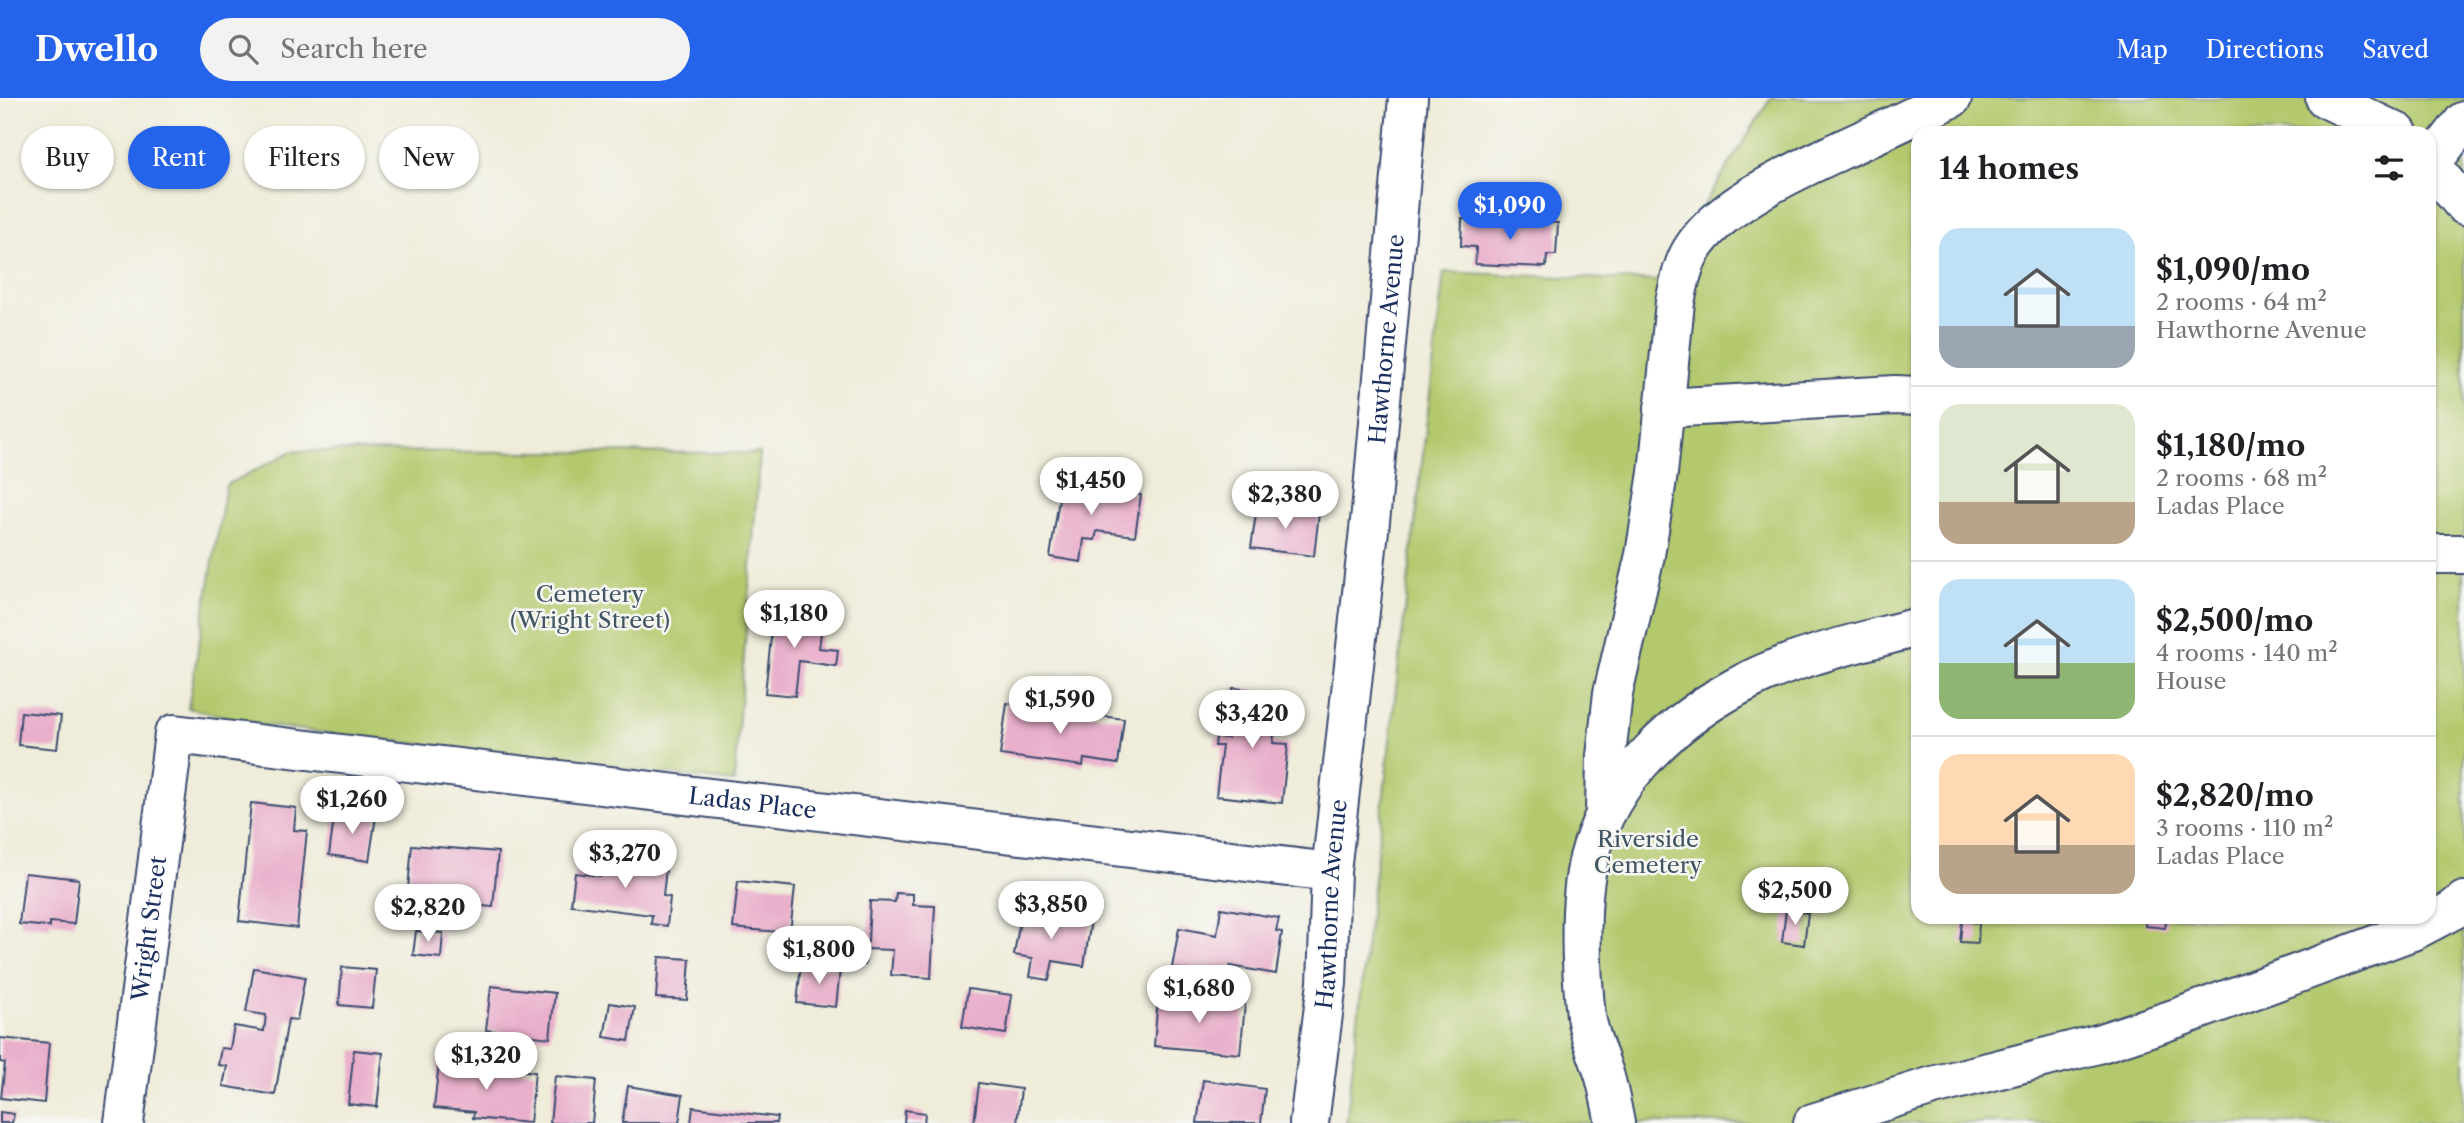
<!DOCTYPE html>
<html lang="en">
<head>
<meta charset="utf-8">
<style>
	body { margin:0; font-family:"Libre Caslon Text",serif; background:#f2f2f2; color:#202124; height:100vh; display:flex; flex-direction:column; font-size:26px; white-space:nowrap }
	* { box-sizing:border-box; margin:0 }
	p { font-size:23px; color:#757577 }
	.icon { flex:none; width:38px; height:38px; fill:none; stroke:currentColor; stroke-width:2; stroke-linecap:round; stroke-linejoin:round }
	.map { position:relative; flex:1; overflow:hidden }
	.details { position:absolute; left:1911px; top:28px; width:525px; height:798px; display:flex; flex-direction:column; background:#fff; border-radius:21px; box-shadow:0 2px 5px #0004 }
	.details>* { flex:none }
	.banner { position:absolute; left:21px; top:28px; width:665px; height:63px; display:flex; gap:14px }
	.price { position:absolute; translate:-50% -60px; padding:0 16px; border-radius:24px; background:#fff; color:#222; font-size:23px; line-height:46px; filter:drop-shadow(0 2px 4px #0008) }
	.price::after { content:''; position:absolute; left:50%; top:42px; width:21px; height:16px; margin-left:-10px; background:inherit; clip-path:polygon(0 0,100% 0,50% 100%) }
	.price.on { background:#2563eb; color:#fff }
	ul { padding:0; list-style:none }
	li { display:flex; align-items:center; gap:21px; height:175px; padding:0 28px }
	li+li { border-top:2px solid #e0e0e0 }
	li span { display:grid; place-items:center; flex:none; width:196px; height:140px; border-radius:21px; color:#555 }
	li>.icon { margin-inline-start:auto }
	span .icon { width:84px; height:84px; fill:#fffc; stroke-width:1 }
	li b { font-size:30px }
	h2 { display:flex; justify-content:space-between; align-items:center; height:84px; padding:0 28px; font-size:30px }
	.chip { padding:0 24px; border-radius:32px; background:#fff; box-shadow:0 2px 5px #0004; font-size:24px; line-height:63px }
	.chip.on { background:#2563eb; color:#fff }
	header { display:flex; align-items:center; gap:42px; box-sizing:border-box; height:98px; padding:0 35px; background:#2563eb; color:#fff }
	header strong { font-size:33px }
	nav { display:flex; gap:38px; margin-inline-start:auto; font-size:24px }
	.search { width:490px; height:63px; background:#f2f2f2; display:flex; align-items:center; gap:18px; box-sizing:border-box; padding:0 24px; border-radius:38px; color:#757577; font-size:26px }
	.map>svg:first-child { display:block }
	.green { fill:#b4c96d; stroke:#687c66; stroke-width:2; fill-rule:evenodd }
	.building { fill:#e9afcb }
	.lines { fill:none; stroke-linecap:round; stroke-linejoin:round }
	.minor-casing { stroke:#3b4b70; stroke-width:42 }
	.minor { stroke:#fff; stroke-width:38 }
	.labels { text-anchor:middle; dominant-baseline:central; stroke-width:5; stroke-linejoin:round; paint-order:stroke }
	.street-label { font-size:23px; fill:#1b2f5e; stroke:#f6f6f2 }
	.park-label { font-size:23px; fill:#415662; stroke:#f6f6f2 }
</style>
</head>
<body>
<header>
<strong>Dwello</strong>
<div class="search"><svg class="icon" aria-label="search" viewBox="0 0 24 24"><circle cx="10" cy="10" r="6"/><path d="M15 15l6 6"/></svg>Search here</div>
<nav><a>Map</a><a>Directions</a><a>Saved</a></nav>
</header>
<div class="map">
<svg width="2464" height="1025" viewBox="0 0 2464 1025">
	<rect width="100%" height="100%" fill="#f6f6f2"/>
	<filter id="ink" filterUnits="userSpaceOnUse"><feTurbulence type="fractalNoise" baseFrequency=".0143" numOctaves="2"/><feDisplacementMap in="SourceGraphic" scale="14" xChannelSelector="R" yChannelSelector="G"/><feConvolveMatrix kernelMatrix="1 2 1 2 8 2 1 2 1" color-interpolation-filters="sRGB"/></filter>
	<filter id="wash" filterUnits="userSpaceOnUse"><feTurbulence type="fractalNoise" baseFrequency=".00686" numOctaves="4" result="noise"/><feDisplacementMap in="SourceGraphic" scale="28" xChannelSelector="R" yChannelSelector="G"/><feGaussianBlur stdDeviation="1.57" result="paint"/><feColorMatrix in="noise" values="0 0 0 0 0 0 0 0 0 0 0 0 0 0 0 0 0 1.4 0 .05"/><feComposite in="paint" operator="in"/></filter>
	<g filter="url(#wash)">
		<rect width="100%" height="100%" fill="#efecd9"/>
		<!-- green -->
		<path class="green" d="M 1771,0 L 2464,0 L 2464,1025 L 1346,1025 L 1444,174 L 1656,183 ZM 1918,35 L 2429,35 L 2429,819 L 1918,819 Z
			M 293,353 L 760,355 L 734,684 L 261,627 L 188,610 L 226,387 Z"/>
		<g id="blocks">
			<!-- building -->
			<path class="building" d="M 1462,121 L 1558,125 L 1556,157 L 1547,157 L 1546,169 L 1475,166 L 1476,149 L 1461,148 Z
				M 1062,382 L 1103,388 L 1103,392 L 1141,397 L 1135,438 L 1097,433 L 1095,442 L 1084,441 L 1081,464 L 1050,459 Z
				M 1257,408 L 1319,415 L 1314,458 L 1251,450 Z
				M 774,512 L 823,518 L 819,550 L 838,552 L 836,568 L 799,563 L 795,598 L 765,595 Z
				M 1233,590 L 1279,595 L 1273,645 L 1288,646 L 1282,705 L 1216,698 L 1222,648 L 1215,648 L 1216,639 L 1228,640 Z
				M 1007,605 L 1124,621 L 1118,666 L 1084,661 L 1083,668 L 1000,657 Z
				M 21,614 L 61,618 L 57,651 L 18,647 Z
				M 251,705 L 296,710 L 294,732 L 307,733 L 297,830 L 239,823 Z
				M 335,713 L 376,718 L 369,763 L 329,757 Z
				M 412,747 L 498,754 L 493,809 L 407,802 Z
				M 603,762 L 666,770 L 663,798 L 670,799 L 667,828 L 651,826 L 652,817 L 571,807 L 575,775 L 601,778 Z
				M 25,775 L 79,781 L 74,826 L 50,824 L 50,829 L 19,826 Z
				M 738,783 L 795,789 L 790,835 L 733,830 Z
				M 896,795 L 913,796 L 913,807 L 935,808 L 931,880 L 891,877 L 893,852 L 866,851 L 865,867 L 838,865 L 839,845 L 843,843 L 868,844 L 870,803 L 895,804 Z
				M 1022,810 L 1091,822 L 1084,868 L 1053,863 L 1049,882 L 1030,879 L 1033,860 L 1014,857 Z
				M 1221,810 L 1279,820 L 1276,833 L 1282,834 L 1276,876 L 1230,868 L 1229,880 L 1172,870 L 1179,830 L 1217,837 Z
				M 1786,812 L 1808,815 L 1804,847 L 1782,844 Z
				M 2146,819 L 2167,819 L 2165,830 L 2145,828 Z
				M 1962,823 L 1979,825 L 1978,845 L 1960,844 Z
				M 416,833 L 443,835 L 441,860 L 413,857 Z
				M 659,859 L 690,861 L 687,902 L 656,900 Z
				M 801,867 L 840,871 L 836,909 L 797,905 Z
				M 342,869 L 376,872 L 372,910 L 339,907 Z
				M 254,870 L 305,879 L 297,922 L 288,921 L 275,997 L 223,988 L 227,968 L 218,967 L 221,950 L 230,951 L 234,928 L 264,933 L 266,917 L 246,914 Z
				M 491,888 L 555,895 L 550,940 L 486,932 Z
				M 968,891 L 1012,897 L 1006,936 L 962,929 Z
				M 1158,899 L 1245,907 L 1240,956 L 1154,948 Z
				M 610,905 L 635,909 L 629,943 L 604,939 Z
				M 0,940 L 49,945 L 44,1005 L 1,1000 L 5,965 L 0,964 Z
				M 354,952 L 383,955 L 377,1009 L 348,1006 Z
				M 439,964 L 535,974 L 530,1025 L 473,1020 L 474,1014 L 434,1010 Z
				M 555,978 L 596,982 L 592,1025 L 550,1025 Z
				M 1203,982 L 1265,991 L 1261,1025 L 1197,1025 Z
				M 979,985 L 1021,991 L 1017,1025 L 974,1025 Z
				M 628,988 L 683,997 L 679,1025 L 622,1025 Z
				M 693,1009 L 777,1019 L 776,1025 L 691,1025 Z
				M 905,1012 L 925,1015 L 924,1025 L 904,1025 Z
				M 0,1014 L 14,1016 L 12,1025 L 0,1025 Z"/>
		</g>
	</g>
	<g filter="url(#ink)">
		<use href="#blocks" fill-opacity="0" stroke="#3b4b70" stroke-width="2"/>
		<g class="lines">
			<defs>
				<g id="minor">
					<path d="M 2325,0 L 2398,35"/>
					<path d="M 2429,65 L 2464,107"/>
					<path d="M 2429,68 L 2464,23"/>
					<path d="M 1664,310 L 1895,297 L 1918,298"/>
					<path d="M 2429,456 L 2464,456"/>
					<path d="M 1605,715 L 1606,658 L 1613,595 L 1645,457 L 1658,375 L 1675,204 C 1679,187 1682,168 1691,153 C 1719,106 1797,73 1845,50 C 1881,34 1916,17 1952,0"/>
					<path id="s1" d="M 124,1025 L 174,636 L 1331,774"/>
					<path id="s2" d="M 1309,1025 L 1327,885 L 1331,774 L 1371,414 L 1408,0"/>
					<path d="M 1615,1025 C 1612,1010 1609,994 1605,979 C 1599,959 1589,938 1586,918 C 1581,872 1578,804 1589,760 C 1610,678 1678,617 1752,581 C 1803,556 1862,544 1918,529"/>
					<path d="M 1813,1025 L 1933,988 L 2098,946 L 2177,920 L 2415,832 L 2453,812 L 2464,803"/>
				</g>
			</defs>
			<!-- minor casing -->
			<use href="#minor" class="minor-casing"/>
			<!-- minor -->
			<use href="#minor" class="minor"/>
		</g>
	</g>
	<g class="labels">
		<!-- street labels -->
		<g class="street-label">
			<text stroke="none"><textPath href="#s2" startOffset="788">Hawthorne Avenue</textPath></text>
			<text stroke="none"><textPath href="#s1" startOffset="975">Ladas Place</textPath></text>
			<text stroke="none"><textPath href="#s2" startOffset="220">Hawthorne Avenue</textPath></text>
			<text stroke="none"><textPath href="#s1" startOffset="196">Wright Street</textPath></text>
		</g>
		<!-- park labels -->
		<g class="park-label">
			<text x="590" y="496">Cemetery<tspan x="590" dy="26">(Wright Street)</tspan></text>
			<text x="1648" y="741">Riverside<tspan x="1648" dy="26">Cemetery</tspan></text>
		</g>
	</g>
</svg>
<b class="price on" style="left:1510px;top:144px">$1,090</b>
<b class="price" style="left:1091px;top:419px">$1,450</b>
<b class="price" style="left:1285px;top:433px">$2,380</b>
<b class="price" style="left:794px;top:552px">$1,180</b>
<b class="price" style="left:1060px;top:638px">$1,590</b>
<b class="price" style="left:1252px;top:652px">$3,420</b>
<b class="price" style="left:352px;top:738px">$1,260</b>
<b class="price" style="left:625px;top:792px">$3,270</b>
<b class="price" style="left:1795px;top:829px">$2,500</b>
<b class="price" style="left:1051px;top:843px">$3,850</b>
<b class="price" style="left:428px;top:846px">$2,820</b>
<b class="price" style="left:819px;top:888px">$1,800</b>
<b class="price" style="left:1199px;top:927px">$1,680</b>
<b class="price" style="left:486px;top:994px">$1,320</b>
<div class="banner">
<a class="chip">Buy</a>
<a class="chip on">Rent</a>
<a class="chip">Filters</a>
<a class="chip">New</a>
</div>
<section class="details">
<h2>14 homes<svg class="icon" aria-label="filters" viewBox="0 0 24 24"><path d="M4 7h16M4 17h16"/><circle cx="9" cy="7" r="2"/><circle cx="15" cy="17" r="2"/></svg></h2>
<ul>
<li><span style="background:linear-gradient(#bfe0f5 70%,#9aa5b1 0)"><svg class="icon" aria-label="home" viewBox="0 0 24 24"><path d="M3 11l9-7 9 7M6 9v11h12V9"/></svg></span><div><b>$1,090/mo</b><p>2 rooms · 64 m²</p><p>Hawthorne Avenue</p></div></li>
<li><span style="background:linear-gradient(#dfe7d0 70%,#b9a48a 0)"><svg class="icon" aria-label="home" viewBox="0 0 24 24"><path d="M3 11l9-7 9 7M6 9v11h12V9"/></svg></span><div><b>$1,180/mo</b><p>2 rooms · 68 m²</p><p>Ladas Place</p></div></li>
<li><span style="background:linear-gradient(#bfe0f5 60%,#8fb573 0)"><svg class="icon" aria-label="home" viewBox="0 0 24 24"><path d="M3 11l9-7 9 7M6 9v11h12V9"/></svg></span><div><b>$2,500/mo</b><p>4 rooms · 140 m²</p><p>House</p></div></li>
<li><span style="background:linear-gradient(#ffd9b3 65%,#b9a48a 0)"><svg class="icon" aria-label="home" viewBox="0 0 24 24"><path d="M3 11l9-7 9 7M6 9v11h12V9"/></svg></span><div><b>$2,820/mo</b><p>3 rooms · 110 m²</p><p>Ladas Place</p></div></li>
</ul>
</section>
</div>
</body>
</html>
